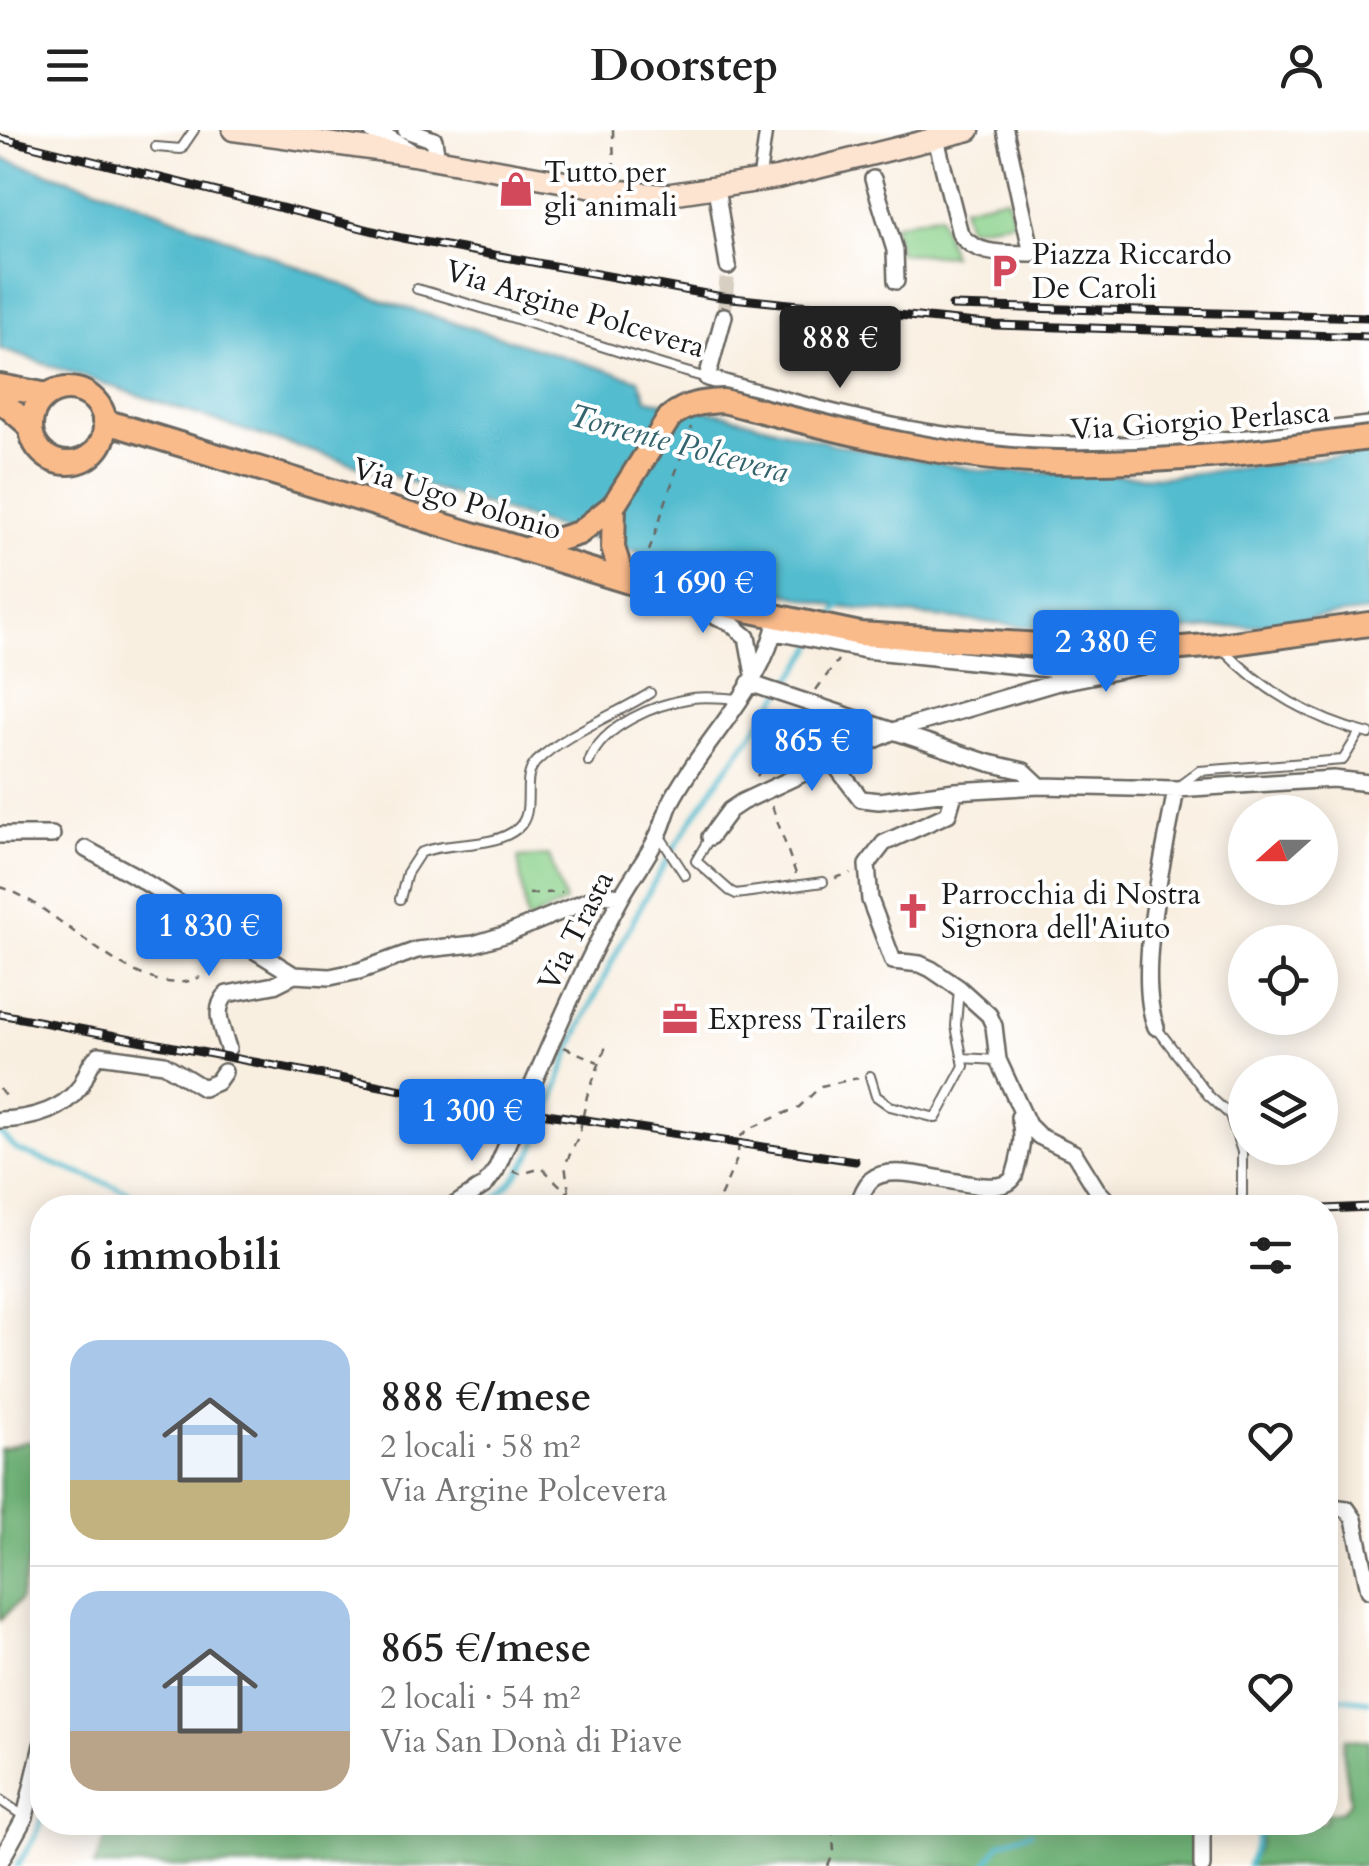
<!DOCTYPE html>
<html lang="it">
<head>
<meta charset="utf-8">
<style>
	body { margin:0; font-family:Cardo,serif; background:#f6f6f6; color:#222; height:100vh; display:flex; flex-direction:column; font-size:38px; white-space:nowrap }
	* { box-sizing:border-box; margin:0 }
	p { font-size:32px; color:#767676 }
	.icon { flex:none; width:55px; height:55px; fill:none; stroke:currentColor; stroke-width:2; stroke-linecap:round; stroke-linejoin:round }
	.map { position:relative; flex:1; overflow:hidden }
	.details { position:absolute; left:30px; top:1065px; width:1308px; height:640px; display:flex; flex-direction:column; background:#fff; border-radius:40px; box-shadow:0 5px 25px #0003 }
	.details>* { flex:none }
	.needle { width:65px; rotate:249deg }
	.fabs { position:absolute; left:1228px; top:665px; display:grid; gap:20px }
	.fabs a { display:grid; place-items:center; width:110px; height:110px; border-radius:50%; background:#fff; box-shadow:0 5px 25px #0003; font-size:50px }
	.price { position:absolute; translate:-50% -85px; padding:0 22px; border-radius:10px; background:#1a73e8; color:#fff; font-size:32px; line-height:65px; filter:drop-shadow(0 2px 5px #0008) }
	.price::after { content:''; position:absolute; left:50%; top:60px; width:30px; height:22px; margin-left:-15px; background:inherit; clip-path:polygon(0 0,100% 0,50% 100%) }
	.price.current { background:#222; color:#fff }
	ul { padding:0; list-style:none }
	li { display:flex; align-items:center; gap:30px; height:250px; padding:0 40px }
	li+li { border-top:2px solid #e0e0e0 }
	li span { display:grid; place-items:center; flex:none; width:280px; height:200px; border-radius:30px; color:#555 }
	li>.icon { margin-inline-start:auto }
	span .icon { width:120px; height:120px; fill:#fffc; stroke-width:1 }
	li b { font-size:42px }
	h2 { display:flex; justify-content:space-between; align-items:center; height:120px; padding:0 40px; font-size:42px }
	header { display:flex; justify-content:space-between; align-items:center; height:130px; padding:0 40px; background:#fff; font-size:45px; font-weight:700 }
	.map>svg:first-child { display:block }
	.green { fill:#8cd28d; stroke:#547754; stroke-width:2.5 }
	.forest { fill:#71b478; stroke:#46684a; stroke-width:2.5 }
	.water { fill:#52bccf; stroke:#376c76; stroke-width:2.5 }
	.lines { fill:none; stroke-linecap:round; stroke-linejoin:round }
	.stream { stroke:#52bccf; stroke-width:5 }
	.minor-tunnel { stroke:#d8cfc3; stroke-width:15; stroke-dasharray:15 8; stroke-linecap:butt }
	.service-casing { stroke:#696661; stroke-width:12 }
	.pedestrian-casing { stroke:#696661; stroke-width:16 }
	.minor-casing { stroke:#696661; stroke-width:20 }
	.tertiary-casing { stroke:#696661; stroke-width:22 }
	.secondary-casing { stroke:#696661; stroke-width:25 }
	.primary-casing { stroke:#696661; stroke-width:28 }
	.path { stroke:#696661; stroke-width:2.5; stroke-dasharray:8 8; stroke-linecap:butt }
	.service { stroke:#fff; stroke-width:8 }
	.pedestrian { stroke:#fff; stroke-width:11 }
	.minor { stroke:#fff; stroke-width:15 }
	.tertiary { stroke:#fff; stroke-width:18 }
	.secondary { stroke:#fde4d1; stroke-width:20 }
	.primary { stroke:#fabb8b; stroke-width:22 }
	.rail-casing { stroke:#1c1c1c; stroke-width:9 }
	.rail { stroke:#fff; stroke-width:5; stroke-dasharray:15; stroke-linecap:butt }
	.primary-bridge-casing { stroke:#696661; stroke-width:28; stroke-linecap:butt }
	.primary-bridge { stroke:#fabb8b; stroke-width:22 }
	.labels { text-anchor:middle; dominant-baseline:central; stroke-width:8; stroke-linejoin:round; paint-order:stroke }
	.poi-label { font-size:30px; fill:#1c1c1c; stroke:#fff; text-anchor:start }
	.street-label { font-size:30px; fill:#1c1c1c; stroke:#fff }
	.water-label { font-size:32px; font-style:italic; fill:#34646d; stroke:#fff }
</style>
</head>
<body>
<header><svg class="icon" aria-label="menu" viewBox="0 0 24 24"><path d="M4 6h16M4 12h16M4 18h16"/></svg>Doorstep<svg class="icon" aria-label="person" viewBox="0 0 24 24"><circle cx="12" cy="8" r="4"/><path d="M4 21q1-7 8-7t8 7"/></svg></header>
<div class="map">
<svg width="1369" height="1736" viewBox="0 0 1369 1736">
	<rect width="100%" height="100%" fill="#fff"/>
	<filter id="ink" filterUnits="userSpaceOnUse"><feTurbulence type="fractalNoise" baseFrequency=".01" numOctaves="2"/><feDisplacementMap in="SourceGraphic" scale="20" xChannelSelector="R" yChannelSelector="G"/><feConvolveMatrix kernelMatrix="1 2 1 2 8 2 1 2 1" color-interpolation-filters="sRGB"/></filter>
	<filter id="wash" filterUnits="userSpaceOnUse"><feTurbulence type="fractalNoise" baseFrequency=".0048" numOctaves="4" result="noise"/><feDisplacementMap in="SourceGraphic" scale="40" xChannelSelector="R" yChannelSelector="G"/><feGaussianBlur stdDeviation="2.25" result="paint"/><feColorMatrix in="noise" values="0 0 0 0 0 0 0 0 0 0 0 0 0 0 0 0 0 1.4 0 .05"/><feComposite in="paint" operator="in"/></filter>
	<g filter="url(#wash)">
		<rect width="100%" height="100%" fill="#f9efe1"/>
		<!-- green -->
		<path class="green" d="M 1007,67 L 1014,91 L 968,98 L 962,77 Z
			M 939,84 L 952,126 L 899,123 L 893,95 Z
			M 549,726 L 565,772 L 527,792 L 518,728 Z"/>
		<!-- forest -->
		<path class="forest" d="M 28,1311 L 42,1320 L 42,1397 L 33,1412 L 20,1470 L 0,1490 L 0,1319 Z
			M 1345,1608 L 1369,1611 L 1369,1736 L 1248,1736 L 1260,1713 L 1262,1693 L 1325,1692 L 1325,1684 L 1342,1681 L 1350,1672 L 1343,1620 Z
			M 113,1692 L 1191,1692 L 1197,1715 L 1193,1736 L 94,1736 Z"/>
		<!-- water -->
		<path class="water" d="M 0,28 L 110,62 L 384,171 L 639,250 L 647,269 L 724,284 L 833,314 L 978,340 L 1163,347 L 1369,322 L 1369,481 L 1251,496 L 1107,505 L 838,477 L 672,433 L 237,298 L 0,219 Z"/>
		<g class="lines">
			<!-- stream -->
			<path class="stream" d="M 829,492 L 842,472
				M 0,1003 L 17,1020 L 124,1060 L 158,1078
				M 480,1078 C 546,1038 548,967 578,903 C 615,822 655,743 705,670 C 740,617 781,568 815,514
				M 1325,1566 L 1369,1571
				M 17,1736 L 36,1705 L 42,1687
				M 985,1736 L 1000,1713 L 1031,1702
				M 1248,1736 L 1263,1692"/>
		</g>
	</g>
	<g filter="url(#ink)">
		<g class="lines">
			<!-- minor-tunnel -->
			<path class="minor-tunnel" d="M 724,186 L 728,136"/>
			<defs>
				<path id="service" d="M 156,17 L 181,19 L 194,0
					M 417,159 C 515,186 609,221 707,248
					M 1224,520 C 1263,561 1314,590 1369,604
					M 589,632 C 602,595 656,574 692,568 C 707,566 723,568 739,569
					M 1179,656 L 1199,641 L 1343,630 L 1360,602
					M 659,705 L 685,745
					M 710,707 L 696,731 L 730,761 L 736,764 L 823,752
					M 400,769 L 407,743 L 420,723 C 450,710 491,720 518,698 C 537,681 519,650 536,632 C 564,604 617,584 650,563
					M 1156,897 L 1208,965 L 1230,985 L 1242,1022 L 1242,1078
					M 962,928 L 998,930
					M 870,946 L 876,966 L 890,976 L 936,988 L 964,936 L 956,896 L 959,858
					M 0,1670 L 25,1687"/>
				<path id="pedestrian" d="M 759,50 L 766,0"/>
				<path id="minor" d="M 406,0 L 434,10 L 437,29
					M 936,9 L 960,104 C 977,127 1007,123 1032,124 L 1005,0
					M 873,49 L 895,120 L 896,151
					M 716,57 L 728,136
					M 724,186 L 707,248 C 792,272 879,298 967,308 C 1104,324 1233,311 1369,295
					M 689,475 L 728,491 L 747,507 L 754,545
					M 775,502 L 865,520 L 1057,540
					M 749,553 L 989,633 L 1024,641 L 1040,656
					M 1055,553 L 1147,535
					M 832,631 L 861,669 L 879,671 L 955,661 L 1040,656 L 1176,659 L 1333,649 L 1369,653
					M 955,661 L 948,684 L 884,713 L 867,735 L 870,770 L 893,831 L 920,834 L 931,839 L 959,858 L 989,885 L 994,896 L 998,930 L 1028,995 L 1039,1006 L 1074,1023 L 1097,1060 L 1114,1078
					M 0,705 L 52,705
					M 710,707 L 730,680 L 742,672 L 896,600 L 1055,553 L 1057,540 L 1098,529 L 1109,519
					M 86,719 L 132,744 L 294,845
					M 1156,897 C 1134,842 1166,719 1176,659
					M 228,918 C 222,899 212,880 227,864 L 274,855 L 294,845 L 330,847 L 359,841 L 417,820 L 474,814 L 507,804 L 603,764 L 622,766
					M 0,990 C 28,989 60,983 79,958 C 87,947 88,933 99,925 L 164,934 L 203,958 L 217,952 L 224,942
					M 450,1078 L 485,1055 L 496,1040 C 536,948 574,853 623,764 C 634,744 649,726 658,705 C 664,694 666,681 672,670 C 704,609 765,556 777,487
					M 857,1078 C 860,1068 864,1057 871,1050 C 900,1025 997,1076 1014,1047 C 1014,1046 1018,1033 1018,1032 C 1022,1014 1024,1004 1019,987
					M 1325,1381 L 1332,1377 L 1347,1379 L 1354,1389 L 1369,1460
					M 0,1732 L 25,1687 L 42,1615
					M 1202,1736 L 1202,1692"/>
				<path id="tertiary" d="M 373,0 L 409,22"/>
				<path id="secondary" d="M 233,0 L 413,25 L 610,60 L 664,65 L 777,48 L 969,0"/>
				<path id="primary" d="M 0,256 L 48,265
					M31 296a37 37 0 1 1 74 0a37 37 0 1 1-74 0Z
					M 0,270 L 30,296
					M 104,291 L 662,462 L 860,504 L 1109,519 L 1169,519 L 1219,515 L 1369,494
					M 614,375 L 613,418 L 623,449
					M 524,420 L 579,403 L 614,375"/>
			</defs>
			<!-- service casing -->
			<use href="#service" class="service-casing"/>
			<!-- pedestrian casing -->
			<use href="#pedestrian" class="pedestrian-casing"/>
			<!-- minor casing -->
			<use href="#minor" class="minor-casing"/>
			<!-- tertiary casing -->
			<use href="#tertiary" class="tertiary-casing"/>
			<!-- secondary casing -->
			<use href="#secondary" class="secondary-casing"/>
			<!-- primary casing -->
			<use href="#primary" class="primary-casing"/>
			<!-- path -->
			<path class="path" d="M 613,0 L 614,44
				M 644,436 L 691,297
				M 816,560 L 838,530
				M 757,646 L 797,587
				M 772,676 L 796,744
				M 835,748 L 851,743
				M 0,757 C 57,772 138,878 200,847
				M 529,764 L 562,762
				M 564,917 L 598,932
				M 0,959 L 9,972
				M 513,1041 L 521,1044 L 542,1038 L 583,1078
				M 569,1062 L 565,1035 L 579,1005 L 587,966 L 608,911
				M 709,1078 L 721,1065 L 737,1029 L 740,1007 L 749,999 L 799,977 L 821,956 L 858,948
				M 1015,1078 L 1018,1064
				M 828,1736 L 834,1722 L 832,1692"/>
			<!-- service -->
			<use href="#service" class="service"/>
			<!-- pedestrian -->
			<use href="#pedestrian" class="pedestrian"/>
			<!-- minor -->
			<use href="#minor" class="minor"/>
			<!-- tertiary -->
			<use href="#tertiary" class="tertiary"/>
			<!-- secondary -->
			<use href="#secondary" class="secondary"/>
			<!-- primary -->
			<use href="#primary" class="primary"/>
			<defs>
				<path id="rail" d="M 0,8 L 402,108 L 722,167 L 996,195 L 1369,207
					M 952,176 L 1369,187
					M 0,884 L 455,970 L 855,1031
					M 1135,1075 L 1171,1078
					M 1325,1079 L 1369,1077"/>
			</defs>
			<!-- rail casing -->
			<use href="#rail" class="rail-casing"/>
			<!-- rail -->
			<use href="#rail" class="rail"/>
			<defs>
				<path id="primary-bridge" d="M 614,375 L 670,287 C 686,274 702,272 723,271 C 832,299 946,331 1059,332 C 1163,334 1266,321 1369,308"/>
			</defs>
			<!-- primary-bridge casing -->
			<use href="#primary-bridge" class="primary-bridge-casing"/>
			<!-- primary-bridge -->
			<use href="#primary-bridge" class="primary-bridge"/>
		</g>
	</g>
	<!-- icons -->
	<defs>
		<symbol id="shop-bare" viewBox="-9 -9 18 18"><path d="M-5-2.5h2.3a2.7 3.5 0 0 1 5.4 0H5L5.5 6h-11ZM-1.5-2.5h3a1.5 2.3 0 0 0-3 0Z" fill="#d1495b" stroke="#fff" stroke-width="2.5" paint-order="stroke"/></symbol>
		<symbol id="parking-bare" viewBox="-9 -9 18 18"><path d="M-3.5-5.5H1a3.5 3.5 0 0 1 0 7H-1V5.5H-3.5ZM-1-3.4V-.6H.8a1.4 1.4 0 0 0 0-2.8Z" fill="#d1495b" stroke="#fff" stroke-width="2.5" paint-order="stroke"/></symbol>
		<symbol id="church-bare" viewBox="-9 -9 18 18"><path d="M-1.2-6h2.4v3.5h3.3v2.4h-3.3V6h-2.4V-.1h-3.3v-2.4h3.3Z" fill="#d1495b" stroke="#fff" stroke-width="2.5" paint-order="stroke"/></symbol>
		<symbol id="office-bare" viewBox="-9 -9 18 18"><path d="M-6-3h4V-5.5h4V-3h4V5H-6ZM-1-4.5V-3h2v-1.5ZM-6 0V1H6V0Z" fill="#d1495b" stroke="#fff" stroke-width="2.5" paint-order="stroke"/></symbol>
	</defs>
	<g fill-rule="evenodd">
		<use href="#shop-bare" x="491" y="34" width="50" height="50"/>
		<use href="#parking-bare" x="979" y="116" width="50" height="50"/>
		<use href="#church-bare" x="888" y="756" width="50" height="50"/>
		<use href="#office-bare" x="655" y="864" width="50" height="50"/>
	</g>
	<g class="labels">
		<!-- poi labels -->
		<g class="poi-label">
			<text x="544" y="42">Tutto per<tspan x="544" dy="34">gli animali</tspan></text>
			<text x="1032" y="124">Piazza Riccardo<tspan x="1032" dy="34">De Caroli</tspan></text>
			<text x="941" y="764">Parrocchia di Nostra<tspan x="941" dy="34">Signora dell'Aiuto</tspan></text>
			<text x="708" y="889">Express Trailers</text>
		</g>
		<!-- street labels -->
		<g class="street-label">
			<text transform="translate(575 179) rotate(17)">Via Argine Polcevera</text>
			<text transform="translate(1200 291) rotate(-4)">Via Giorgio Perlasca</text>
			<text transform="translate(457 369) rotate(17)">Via Ugo Polonio</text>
			<text transform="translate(576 801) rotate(-63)">Via Trasta</text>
		</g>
		<!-- water labels -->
		<g class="water-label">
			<text transform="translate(679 314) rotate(15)">Torrente Polcevera</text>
		</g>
	</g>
</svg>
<div class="fabs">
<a><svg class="needle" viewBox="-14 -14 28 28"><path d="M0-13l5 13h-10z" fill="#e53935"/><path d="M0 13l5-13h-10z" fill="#767676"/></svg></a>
<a><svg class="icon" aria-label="locate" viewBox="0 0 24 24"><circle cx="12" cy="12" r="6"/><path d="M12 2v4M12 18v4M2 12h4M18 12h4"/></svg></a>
<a><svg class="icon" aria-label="layers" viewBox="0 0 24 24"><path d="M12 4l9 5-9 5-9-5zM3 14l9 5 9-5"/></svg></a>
</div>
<b class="price current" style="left:840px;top:261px">888 €</b>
<b class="price" style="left:703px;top:506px">1 690 €</b>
<b class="price" style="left:1106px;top:565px">2 380 €</b>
<b class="price" style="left:812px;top:664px">865 €</b>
<b class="price" style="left:209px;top:849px">1 830 €</b>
<b class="price" style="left:472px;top:1034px">1 300 €</b>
<section class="details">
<h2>6 immobili<svg class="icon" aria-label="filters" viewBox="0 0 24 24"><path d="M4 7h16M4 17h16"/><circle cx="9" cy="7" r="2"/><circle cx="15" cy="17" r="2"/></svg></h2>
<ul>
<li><span style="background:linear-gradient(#a9c7e8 70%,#c2b280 0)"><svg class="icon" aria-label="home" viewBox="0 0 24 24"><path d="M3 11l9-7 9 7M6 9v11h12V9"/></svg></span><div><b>888 €/mese</b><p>2 locali · 58 m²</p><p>Via Argine Polcevera</p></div><svg class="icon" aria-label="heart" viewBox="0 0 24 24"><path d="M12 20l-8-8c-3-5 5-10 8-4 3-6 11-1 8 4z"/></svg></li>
<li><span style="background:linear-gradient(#a9c7e8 70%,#b9a48a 0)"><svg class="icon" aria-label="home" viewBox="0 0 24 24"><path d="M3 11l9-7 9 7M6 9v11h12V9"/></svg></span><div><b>865 €/mese</b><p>2 locali · 54 m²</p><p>Via San Donà di Piave</p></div><svg class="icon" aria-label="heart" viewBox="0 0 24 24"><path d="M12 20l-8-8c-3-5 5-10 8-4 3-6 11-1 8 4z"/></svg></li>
</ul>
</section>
</div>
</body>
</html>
